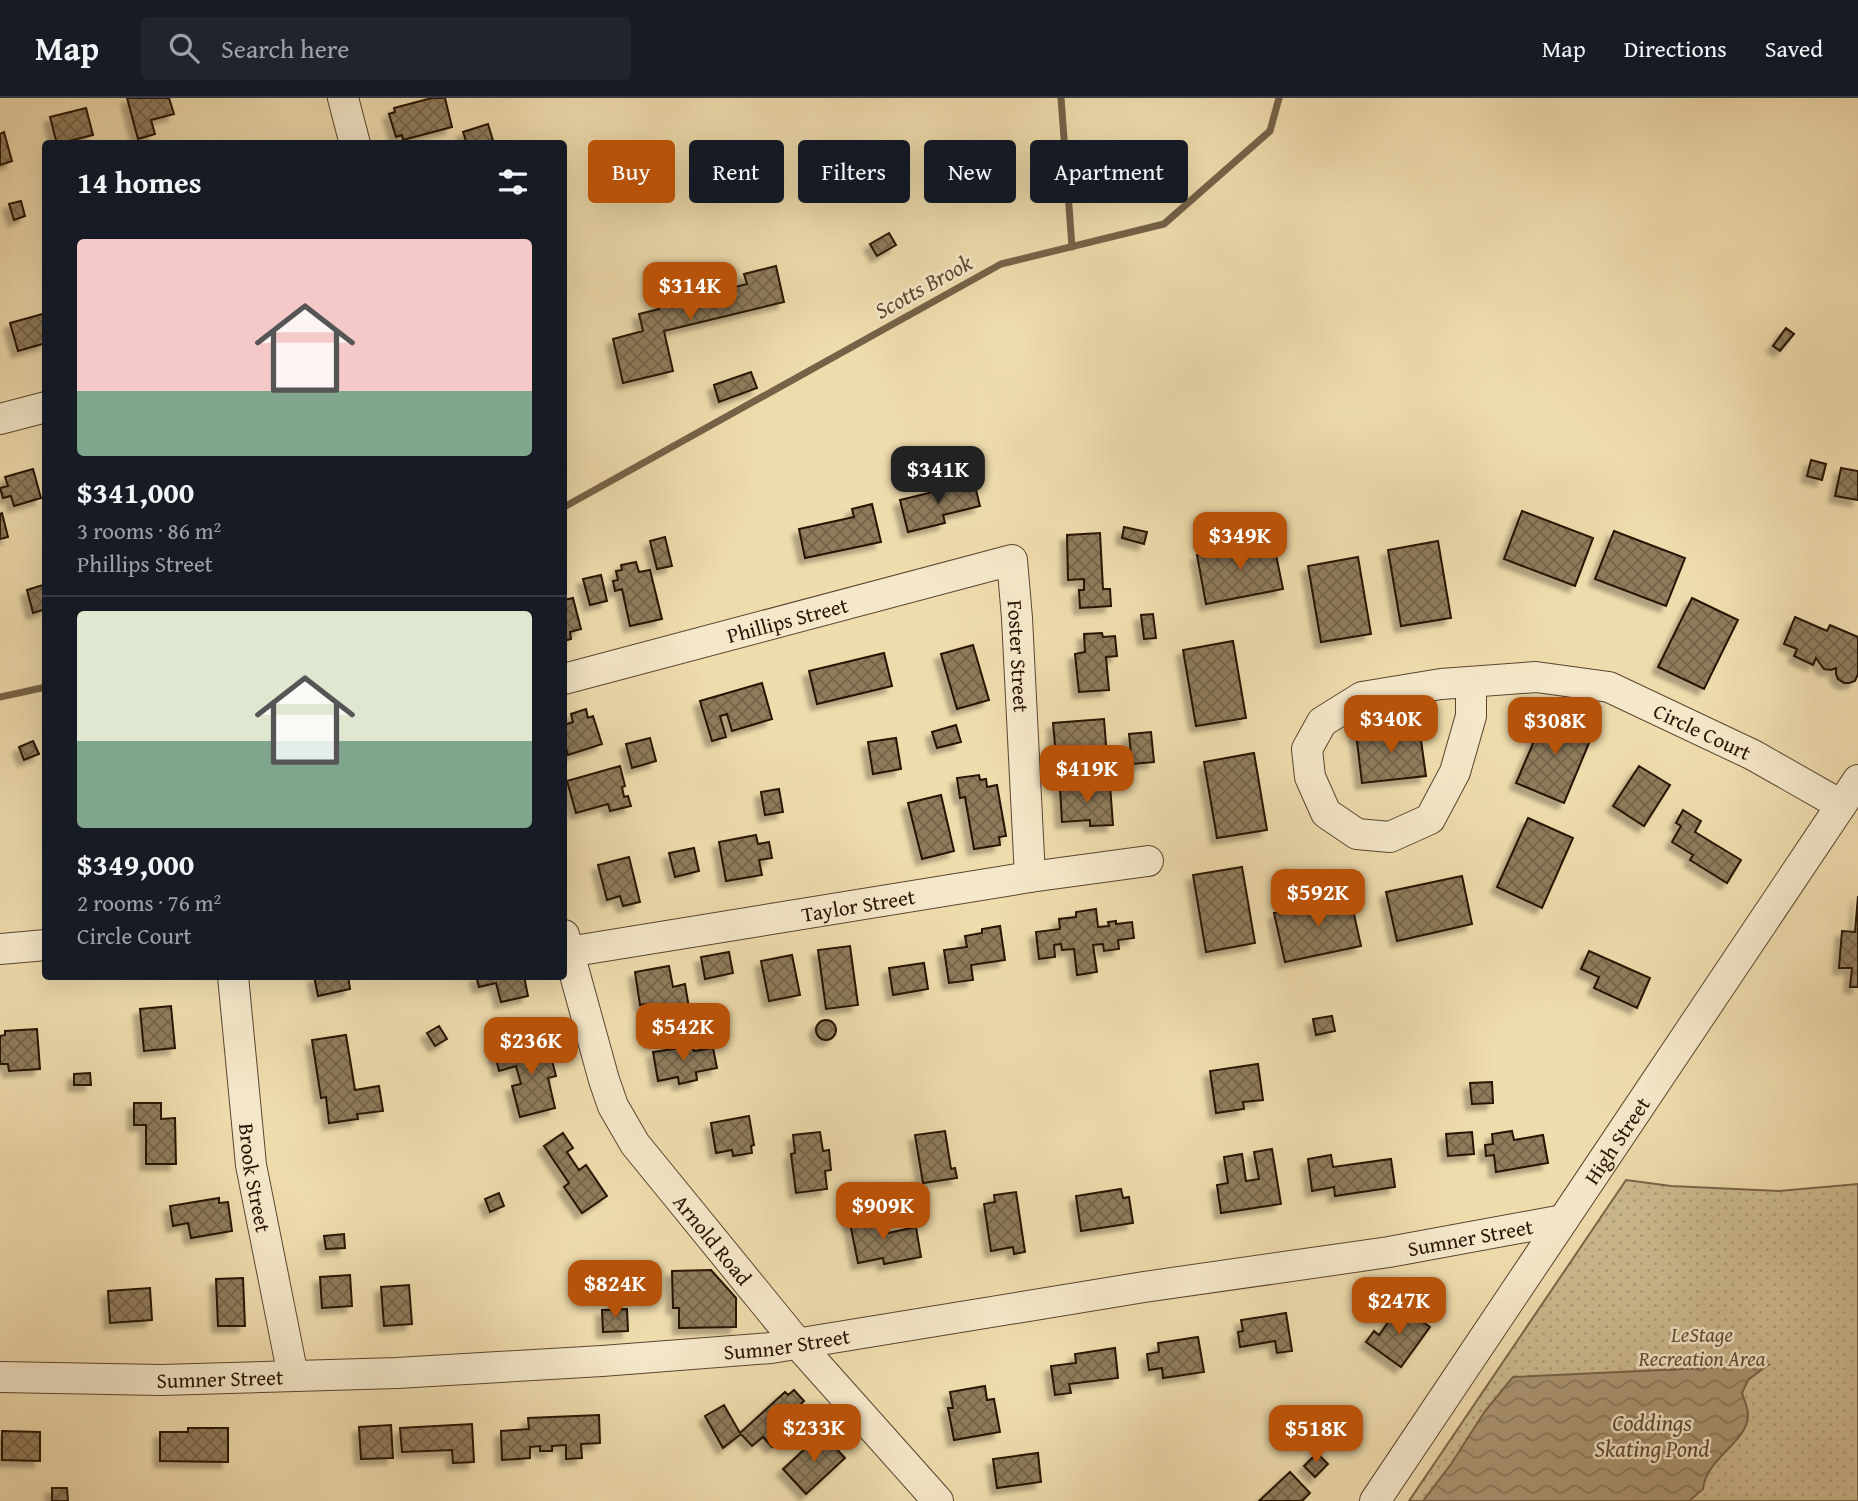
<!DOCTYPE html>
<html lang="en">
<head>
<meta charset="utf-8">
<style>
	body { margin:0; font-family:"Gentium Book Plus",serif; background:#20242c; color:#f1f3f6; height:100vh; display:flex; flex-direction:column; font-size:26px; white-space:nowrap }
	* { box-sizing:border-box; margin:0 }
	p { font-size:23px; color:#9ea1a6 }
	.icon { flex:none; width:38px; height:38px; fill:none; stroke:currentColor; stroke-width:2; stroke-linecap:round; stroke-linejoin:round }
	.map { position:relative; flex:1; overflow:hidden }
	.side { position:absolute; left:42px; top:42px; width:525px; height:840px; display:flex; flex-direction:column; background:#171b24; border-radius:7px; box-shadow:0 7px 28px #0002 }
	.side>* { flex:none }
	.banner { position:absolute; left:588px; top:42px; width:665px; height:63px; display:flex; gap:14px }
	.price { position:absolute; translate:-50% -60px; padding:0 16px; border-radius:14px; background:#b45309; color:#fff; font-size:23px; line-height:46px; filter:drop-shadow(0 2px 4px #0008) }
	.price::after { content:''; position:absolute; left:50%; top:42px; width:21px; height:16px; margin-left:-10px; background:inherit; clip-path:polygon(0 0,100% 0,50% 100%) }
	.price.current { background:#222; color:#fff }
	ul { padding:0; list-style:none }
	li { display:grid; align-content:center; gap:14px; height:371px; padding:0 35px }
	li+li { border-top:2px solid #363941 }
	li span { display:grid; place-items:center; height:217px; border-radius:7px; color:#555 }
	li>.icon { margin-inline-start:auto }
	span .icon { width:126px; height:126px; fill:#fffc; stroke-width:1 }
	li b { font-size:30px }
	h2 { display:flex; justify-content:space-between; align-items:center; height:84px; padding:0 35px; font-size:30px }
	.tag { padding:0 24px; border-radius:7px; background:#171b24; box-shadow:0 7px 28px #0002; font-size:24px; line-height:63px }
	.tag.current { background:#b45309; color:#fff }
	header { display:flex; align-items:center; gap:42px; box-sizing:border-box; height:98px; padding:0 35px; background:#171b24; border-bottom:2px solid #363941 }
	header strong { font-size:33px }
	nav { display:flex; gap:38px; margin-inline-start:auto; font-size:24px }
	.search { width:490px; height:63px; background:#20242c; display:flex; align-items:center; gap:18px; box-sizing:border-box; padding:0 24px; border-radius:7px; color:#9ea1a6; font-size:26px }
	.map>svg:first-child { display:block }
	.park { fill:url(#park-dots); stroke:#7a664a; stroke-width:2 }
	.water { fill:url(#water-waves); stroke:#776248; stroke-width:2 }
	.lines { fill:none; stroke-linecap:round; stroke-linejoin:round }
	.stream { stroke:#776248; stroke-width:7 }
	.building { fill:url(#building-cross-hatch); stroke:#281205; stroke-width:2; filter:url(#shadow) }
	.minor-casing { stroke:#5a442f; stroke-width:32 }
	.minor { stroke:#f5e8ca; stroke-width:30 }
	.labels { text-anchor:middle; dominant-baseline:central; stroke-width:5; stroke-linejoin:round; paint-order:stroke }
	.street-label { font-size:21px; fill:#281205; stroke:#f5e8ca }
	.park-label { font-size:21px; font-style:italic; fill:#624d36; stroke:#f5e8ca }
	.water-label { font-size:23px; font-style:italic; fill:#5c4731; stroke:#f5e8ca }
</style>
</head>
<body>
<header>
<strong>Map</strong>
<div class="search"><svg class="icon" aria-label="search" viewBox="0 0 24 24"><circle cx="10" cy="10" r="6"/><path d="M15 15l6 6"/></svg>Search here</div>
<nav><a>Map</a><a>Directions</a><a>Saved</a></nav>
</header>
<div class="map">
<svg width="1858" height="1403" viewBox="0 0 1858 1403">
	<defs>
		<pattern id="park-dots" width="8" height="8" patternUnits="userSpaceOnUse" patternTransform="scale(1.75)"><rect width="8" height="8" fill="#cdba90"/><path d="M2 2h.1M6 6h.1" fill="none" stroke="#b09f7b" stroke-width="1.8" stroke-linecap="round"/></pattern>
		<pattern id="water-waves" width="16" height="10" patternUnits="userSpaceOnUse" patternTransform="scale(1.75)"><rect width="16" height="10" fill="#ab9774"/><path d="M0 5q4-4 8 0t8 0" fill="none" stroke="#8b7a5d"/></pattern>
		<pattern id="building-cross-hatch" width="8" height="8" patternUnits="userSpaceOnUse" patternTransform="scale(1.75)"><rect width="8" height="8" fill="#8f7b5c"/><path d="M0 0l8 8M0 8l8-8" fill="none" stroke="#75634a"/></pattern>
		<filter id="shadow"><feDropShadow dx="-6" dy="6" stdDeviation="2" flood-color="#0004"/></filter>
	</defs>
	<rect width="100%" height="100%" fill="#efdcad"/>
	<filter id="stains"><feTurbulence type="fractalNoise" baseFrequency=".00286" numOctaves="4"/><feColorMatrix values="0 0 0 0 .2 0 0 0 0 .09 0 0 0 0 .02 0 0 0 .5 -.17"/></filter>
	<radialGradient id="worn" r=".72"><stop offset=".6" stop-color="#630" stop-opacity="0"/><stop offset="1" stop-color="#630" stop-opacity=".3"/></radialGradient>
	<!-- park -->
	<path class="park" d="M 1626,1082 L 1671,1088 L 1779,1093 L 1858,1086 L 1858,1403 L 1409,1403 Z"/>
	<!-- water -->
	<path class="water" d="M 1768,1267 L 1748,1282 L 1742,1295 C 1744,1302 1748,1309 1748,1317 C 1748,1344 1706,1360 1703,1391 L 1689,1403 L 1423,1403 L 1451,1366 L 1485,1313 L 1513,1279 Z"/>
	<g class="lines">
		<!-- stream -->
		<path class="stream" d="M 1061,0 L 1072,149
			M 564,409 L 1001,166 L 1164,126 L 1270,33 L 1279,0
			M 0,599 L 46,589"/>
	</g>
	<!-- building -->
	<path class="building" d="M 127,0 L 169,0 L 174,16 L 151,22 L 155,36 L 138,41 Z
		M 432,0 L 445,0 L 452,29 L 403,42 L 402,37 L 396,39 L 389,16 L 395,14 L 394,10 Z
		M 86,10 L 93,37 L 57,46 L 50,19 Z
		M 488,26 L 494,46 L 467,46 L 463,34 Z
		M 4,34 L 12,63 L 0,67 L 0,36 Z
		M 21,103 L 25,118 L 14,122 L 9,106 Z
		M 889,135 L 896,147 L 877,158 L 870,146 Z
		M 776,168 L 784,204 L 664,233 L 673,273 L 623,285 L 613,241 L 643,233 L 639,216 L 659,211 L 658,208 L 747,186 L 744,176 Z
		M 46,215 L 46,245 L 18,253 L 10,225 Z
		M 1786,230 L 1794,236 L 1780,253 L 1773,248 Z
		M 751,274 L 757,290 L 719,304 L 714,287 Z
		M 1811,362 L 1826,366 L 1822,382 L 1807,378 Z
		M 1841,370 L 1858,373 L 1858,402 L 1835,398 Z
		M 33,371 L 41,400 L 14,408 L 11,398 L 3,400 L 0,390 L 8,388 L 5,379 Z
		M 974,384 L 980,408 L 943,417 L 945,425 L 908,434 L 900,402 Z
		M 872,406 L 881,444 L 805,460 L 799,431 L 854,419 L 852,411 Z
		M 1522,413 L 1593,440 L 1575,488 L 1504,461 Z
		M 2,415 L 8,439 L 0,441 L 0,416 Z
		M 1124,429 L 1147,434 L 1144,446 L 1122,440 Z
		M 1614,433 L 1685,460 L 1666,508 L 1595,481 Z
		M 1100,435 L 1103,491 L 1110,491 L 1111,508 L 1080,510 L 1079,492 L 1084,492 L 1084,481 L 1068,482 L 1067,437 Z
		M 665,439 L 672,468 L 657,471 L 650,443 Z
		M 1273,442 L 1283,491 L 1206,506 L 1197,457 Z
		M 1438,443 L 1451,520 L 1401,528 L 1388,452 Z
		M 1358,459 L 1371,536 L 1321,544 L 1308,468 Z
		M 636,464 L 639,474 L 650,472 L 662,521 L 630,528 L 622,491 L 615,493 L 613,483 L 618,482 L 616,473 L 622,472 L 621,467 Z
		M 601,477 L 607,503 L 590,507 L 583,481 Z
		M 43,487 L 46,498 L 46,511 L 33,515 L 27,492 Z
		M 573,500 L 581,531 L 570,534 L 571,541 L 564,543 L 564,502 Z
		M 1692,500 L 1738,522 L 1704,591 L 1658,569 Z
		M 1153,516 L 1156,540 L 1144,541 L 1141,517 Z
		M 1795,519 L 1827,533 L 1830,527 L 1858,539 L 1858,576 L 1855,583 L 1849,585 L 1844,585 L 1838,581 L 1836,576 L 1836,570 L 1831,572 L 1824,571 L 1816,560 L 1813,567 L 1794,558 L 1797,551 L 1784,546 Z
		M 1102,535 L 1103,539 L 1115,538 L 1117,558 L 1106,559 L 1109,592 L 1079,594 L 1075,556 L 1085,554 L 1084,536 Z
		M 1233,543 L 1246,620 L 1196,628 L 1183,552 Z
		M 973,547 L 989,602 L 957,611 L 941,556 Z
		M 884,555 L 892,588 L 817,606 L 809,573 Z
		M 762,585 L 772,621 L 732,633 L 727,616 L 720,618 L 726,639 L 712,643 L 700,603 Z
		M 586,611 L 588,620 L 593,618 L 602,646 L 568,657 L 564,644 L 564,627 L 573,624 L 571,616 Z
		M 1547,613 L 1594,633 L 1564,705 L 1516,685 Z
		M 1104,621 L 1107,659 L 1087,661 L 1087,656 L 1056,658 L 1053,625 Z
		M 956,627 L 961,644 L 937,650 L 932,634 Z
		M 1419,628 L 1426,678 L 1362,685 L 1356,635 Z
		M 1151,634 L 1154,664 L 1132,666 L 1129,636 Z
		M 650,640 L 656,663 L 632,670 L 626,646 Z
		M 896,640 L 901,671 L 873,676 L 868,644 Z
		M 33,643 L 39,656 L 24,662 L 19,649 Z
		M 1254,655 L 1267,732 L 1217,740 L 1204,664 Z
		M 620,668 L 625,688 L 622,689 L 624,699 L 628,698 L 631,708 L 610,713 L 608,706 L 576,715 L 567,683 Z
		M 1639,668 L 1670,687 L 1644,728 L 1613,708 Z
		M 979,677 L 980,682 L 986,681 L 987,689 L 997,687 L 1006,738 L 999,739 L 1000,747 L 974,751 L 965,699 L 960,700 L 957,680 Z
		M 1110,687 L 1113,727 L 1090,728 L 1090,722 L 1062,724 L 1060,690 Z
		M 779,691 L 783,714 L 765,717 L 761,694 Z
		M 941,697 L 954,753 L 922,761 L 908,705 Z
		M 1683,712 L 1701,723 L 1695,734 L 1741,762 L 1727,785 L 1690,762 L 1693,757 L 1672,744 L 1681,728 L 1676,725 Z
		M 1528,720 L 1573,740 L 1542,810 L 1497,789 Z
		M 756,737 L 758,746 L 769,744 L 772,760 L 759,762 L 762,777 L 726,783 L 719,744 Z
		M 694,750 L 699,773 L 675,779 L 669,755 Z
		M 629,759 L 640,804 L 623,808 L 620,798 L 607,802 L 598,767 Z
		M 1242,769 L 1255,845 L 1206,854 L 1193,777 Z
		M 1462,778 L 1472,826 L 1397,843 L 1386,794 Z
		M 1350,798 L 1361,848 L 1285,864 L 1274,815 Z
		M 1858,798 L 1858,889 L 1850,889 L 1852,870 L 1839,870 L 1842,833 L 1855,834 Z
		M 1096,811 L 1098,829 L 1109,828 L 1108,824 L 1116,823 L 1116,826 L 1132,824 L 1134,840 L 1118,842 L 1119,851 L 1104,853 L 1103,846 L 1093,847 L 1097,874 L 1077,877 L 1074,851 L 1062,852 L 1061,846 L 1054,847 L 1055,859 L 1039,861 L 1036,834 L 1060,831 L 1059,821 L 1076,819 L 1076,814 Z
		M 1000,828 L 1005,862 L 971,867 L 973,882 L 949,885 L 944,852 L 967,849 L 965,838 L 982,835 L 982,831 Z
		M 850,848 L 858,907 L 826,911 L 818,852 Z
		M 1589,853 L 1650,880 L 1637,910 L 1594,890 L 1599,879 L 1581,871 Z
		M 729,854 L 733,875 L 705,881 L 701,859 Z
		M 792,857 L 800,897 L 769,903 L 761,863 Z
		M 924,865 L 928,891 L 893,897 L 889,870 Z
		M 669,868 L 673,889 L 685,886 L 690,916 L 677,918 L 676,913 L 648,918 L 646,906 L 640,907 L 635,874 Z
		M 314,878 L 348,878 L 350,891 L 318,898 Z
		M 476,878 L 524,878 L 528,898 L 501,904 L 496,885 L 479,889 Z
		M 171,908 L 175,950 L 144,953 L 140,911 Z
		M 1332,918 L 1335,933 L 1316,937 L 1313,921 Z
		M816 932a10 10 0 1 1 20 0a10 10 0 1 1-20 0Z
		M 439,928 L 447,941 L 435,948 L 427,935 Z
		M 37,931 L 40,971 L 9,973 L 8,966 L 0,966 L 0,938 L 5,937 L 5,933 Z
		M 346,937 L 355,992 L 379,988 L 383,1013 L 357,1016 L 358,1021 L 329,1025 L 326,999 L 321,1000 L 312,942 Z
		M 547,943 L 556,978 L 548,980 L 555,1010 L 520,1019 L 512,988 L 521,986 L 516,968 L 499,973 L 495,956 Z
		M 693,948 L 694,953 L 713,950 L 717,970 L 696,974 L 697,982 L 679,986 L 678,979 L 658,983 L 653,954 Z
		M 1258,966 L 1263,1002 L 1243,1004 L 1244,1011 L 1216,1015 L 1210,973 Z
		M 90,975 L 91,987 L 74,987 L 74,976 Z
		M 1492,984 L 1493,1005 L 1472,1006 L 1470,985 Z
		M 134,1005 L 161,1005 L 161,1021 L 175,1020 L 176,1066 L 146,1066 L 146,1027 L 134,1027 Z
		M 749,1018 L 754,1047 L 751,1048 L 752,1055 L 733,1058 L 732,1052 L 716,1055 L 711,1025 Z
		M 945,1033 L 951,1071 L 955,1070 L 957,1080 L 923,1085 L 915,1037 Z
		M 1512,1033 L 1514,1042 L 1543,1037 L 1548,1065 L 1496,1074 L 1494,1057 L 1486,1058 L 1485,1047 L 1493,1046 L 1492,1036 Z
		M 820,1034 L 823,1053 L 829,1052 L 831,1072 L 825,1073 L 827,1091 L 796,1095 L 791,1056 L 795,1055 L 793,1037 Z
		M 1472,1034 L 1474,1056 L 1448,1058 L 1446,1036 Z
		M 563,1035 L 573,1050 L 567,1054 L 579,1072 L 586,1067 L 607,1098 L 582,1115 L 564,1089 L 569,1085 L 544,1048 Z
		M 1272,1051 L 1281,1106 L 1221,1115 L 1217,1087 L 1228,1085 L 1224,1059 L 1242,1056 L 1246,1083 L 1259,1081 L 1254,1054 Z
		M 1331,1057 L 1333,1069 L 1391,1061 L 1395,1089 L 1335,1098 L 1334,1089 L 1312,1093 L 1308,1061 Z
		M 1121,1091 L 1123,1100 L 1129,1099 L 1133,1125 L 1081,1133 L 1076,1098 Z
		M 1016,1094 L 1025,1154 L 1014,1156 L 1013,1149 L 991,1153 L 984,1106 L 995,1104 L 994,1097 Z
		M 499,1095 L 504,1108 L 490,1114 L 485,1101 Z
		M 219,1100 L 219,1105 L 228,1104 L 232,1133 L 191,1140 L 188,1125 L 173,1128 L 170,1108 Z
		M 866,1116 L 867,1126 L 880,1123 L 883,1136 L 916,1129 L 921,1159 L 884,1166 L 883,1160 L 858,1165 L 849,1120 Z
		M 344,1136 L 345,1150 L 326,1151 L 324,1138 Z
		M 711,1172 L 736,1200 L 736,1229 L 679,1230 L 679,1210 L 673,1210 L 672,1173 Z
		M 350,1177 L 352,1208 L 322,1210 L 320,1179 Z
		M 243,1180 L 245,1228 L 218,1228 L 216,1181 Z
		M 409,1187 L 412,1226 L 384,1228 L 381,1189 Z
		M 150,1190 L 152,1222 L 110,1225 L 108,1193 Z
		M 1400,1208 L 1430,1229 L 1401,1269 L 1366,1244 L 1374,1233 L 1379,1237 Z
		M 627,1211 L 628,1233 L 603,1234 L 602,1212 Z
		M 1286,1215 L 1292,1253 L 1277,1255 L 1275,1243 L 1240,1249 L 1238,1234 L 1243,1233 L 1241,1222 Z
		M 1198,1239 L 1204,1274 L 1163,1280 L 1162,1270 L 1149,1272 L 1147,1256 L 1159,1254 L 1158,1245 Z
		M 1115,1250 L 1118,1280 L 1069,1286 L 1071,1295 L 1055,1297 L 1051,1268 L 1076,1265 L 1075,1256 Z
		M 985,1288 L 987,1302 L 994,1301 L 1000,1334 L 954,1342 L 948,1310 L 953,1310 L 950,1294 Z
		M 794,1292 L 804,1303 L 799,1308 L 807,1318 L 772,1349 L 763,1339 L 752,1348 L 741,1336 L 723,1350 L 705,1318 L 724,1307 L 740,1335 L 785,1294 L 788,1297 Z
		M 599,1317 L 600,1345 L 581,1346 L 582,1360 L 566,1361 L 566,1347 L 552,1348 L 552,1353 L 540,1353 L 540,1348 L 530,1349 L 530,1360 L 502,1362 L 501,1333 L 529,1331 L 528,1320 Z
		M 472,1326 L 474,1364 L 453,1365 L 452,1352 L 402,1354 L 400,1330 Z
		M 391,1327 L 393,1360 L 361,1361 L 359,1329 Z
		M 188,1330 L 228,1330 L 228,1364 L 160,1363 L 160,1334 L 188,1334 Z
		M 2,1333 L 40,1334 L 40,1363 L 2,1362 Z
		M 822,1335 L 845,1360 L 806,1396 L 783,1371 Z
		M 1038,1355 L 1041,1384 L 997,1390 L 993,1361 Z
		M 1317,1355 L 1328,1366 L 1315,1379 L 1304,1368 Z
		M 1290,1374 L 1310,1395 L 1302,1403 L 1259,1403 Z
		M 52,1390 L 67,1390 L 68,1403 L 52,1403 Z"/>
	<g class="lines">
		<defs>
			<g id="minor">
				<path d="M 343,0 L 355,46"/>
				<path d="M 0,321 L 46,309"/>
				<path id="s1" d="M 564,581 L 1012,462 L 1017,520 L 1030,779"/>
				<path id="s2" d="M 1471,584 L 1471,618 L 1455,674 L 1430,721 L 1390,739 L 1357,736 L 1326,715 L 1310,679 L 1307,651 L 1322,624 L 1362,599 L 1441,586 L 1536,579 L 1609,589 L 1753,657 L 1841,707"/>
				<path id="s3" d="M 564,837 L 604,982 L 613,1008 L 635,1046 L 798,1246 L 938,1403"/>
				<path d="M 0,851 L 46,847"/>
				<path id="s4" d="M 568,854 L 1030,779 L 1148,763"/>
				<path id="s5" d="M 233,878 L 251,1067 L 293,1278"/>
				<path id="s6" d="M 0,1279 L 161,1282 L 397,1275 L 602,1263 L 771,1250 L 1144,1189 L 1389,1154 L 1563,1122"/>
				<path id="s7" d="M 1375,1403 L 1858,682"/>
			</g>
		</defs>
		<!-- minor casing -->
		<use href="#minor" class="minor-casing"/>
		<!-- minor -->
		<use href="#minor" class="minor"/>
	</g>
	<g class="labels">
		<!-- street labels -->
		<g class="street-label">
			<text stroke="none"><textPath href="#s1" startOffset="231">Phillips Street</textPath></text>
			<text stroke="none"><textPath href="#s1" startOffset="560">Foster Street</textPath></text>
			<text stroke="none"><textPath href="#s2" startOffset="758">Circle Court</textPath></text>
			<text stroke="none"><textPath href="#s4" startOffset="294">Taylor Street</textPath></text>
			<text stroke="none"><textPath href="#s7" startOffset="434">High Street</textPath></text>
			<text stroke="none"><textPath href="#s5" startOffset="203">Brook Street</textPath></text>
			<text stroke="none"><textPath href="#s6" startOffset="1480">Sumner Street</textPath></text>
			<text stroke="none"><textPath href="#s3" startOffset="345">Arnold Road</textPath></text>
			<text stroke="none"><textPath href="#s6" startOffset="788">Sumner Street</textPath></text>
			<text stroke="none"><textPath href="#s6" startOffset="220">Sumner Street</textPath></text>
		</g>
		<!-- park labels -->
		<g class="park-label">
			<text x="1702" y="1236">LeStage<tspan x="1702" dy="24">Recreation Area</tspan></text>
		</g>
		<!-- water labels -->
		<g class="water-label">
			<text transform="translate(923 188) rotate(-29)">Scotts Brook</text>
			<text x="1652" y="1324">Coddings<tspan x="1652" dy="26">Skating Pond</tspan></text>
		</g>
	</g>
	<rect width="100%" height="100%" filter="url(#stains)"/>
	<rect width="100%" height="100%" fill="url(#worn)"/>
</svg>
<b class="price" style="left:690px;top:224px">$314K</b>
<b class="price current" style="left:938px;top:408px">$341K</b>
<b class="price" style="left:1240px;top:474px">$349K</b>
<b class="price" style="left:1391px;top:657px">$340K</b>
<b class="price" style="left:1555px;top:659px">$308K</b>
<b class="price" style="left:1087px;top:707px">$419K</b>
<b class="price" style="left:1318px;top:831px">$592K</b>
<b class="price" style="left:683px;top:965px">$542K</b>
<b class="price" style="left:531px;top:979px">$236K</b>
<b class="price" style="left:883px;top:1144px">$909K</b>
<b class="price" style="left:615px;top:1222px">$824K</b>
<b class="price" style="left:1399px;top:1239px">$247K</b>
<b class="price" style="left:814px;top:1366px">$233K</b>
<b class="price" style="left:1316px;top:1367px">$518K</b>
<div class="banner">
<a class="tag current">Buy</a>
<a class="tag">Rent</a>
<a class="tag">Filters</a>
<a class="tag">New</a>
<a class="tag">Apartment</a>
</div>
<section class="side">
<h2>14 homes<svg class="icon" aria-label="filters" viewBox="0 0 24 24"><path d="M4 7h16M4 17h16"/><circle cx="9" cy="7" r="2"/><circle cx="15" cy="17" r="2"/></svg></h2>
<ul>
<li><span style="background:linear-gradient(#f6c9c9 70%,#7fa58c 0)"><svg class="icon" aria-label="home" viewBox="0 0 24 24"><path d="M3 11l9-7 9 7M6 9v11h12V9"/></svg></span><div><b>$341,000</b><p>3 rooms · 86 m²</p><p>Phillips Street</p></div></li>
<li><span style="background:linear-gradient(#dfe7d0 60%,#7fa58c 0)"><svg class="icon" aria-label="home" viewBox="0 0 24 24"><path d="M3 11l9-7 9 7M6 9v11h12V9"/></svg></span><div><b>$349,000</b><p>2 rooms · 76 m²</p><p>Circle Court</p></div></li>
</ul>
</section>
</div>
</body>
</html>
